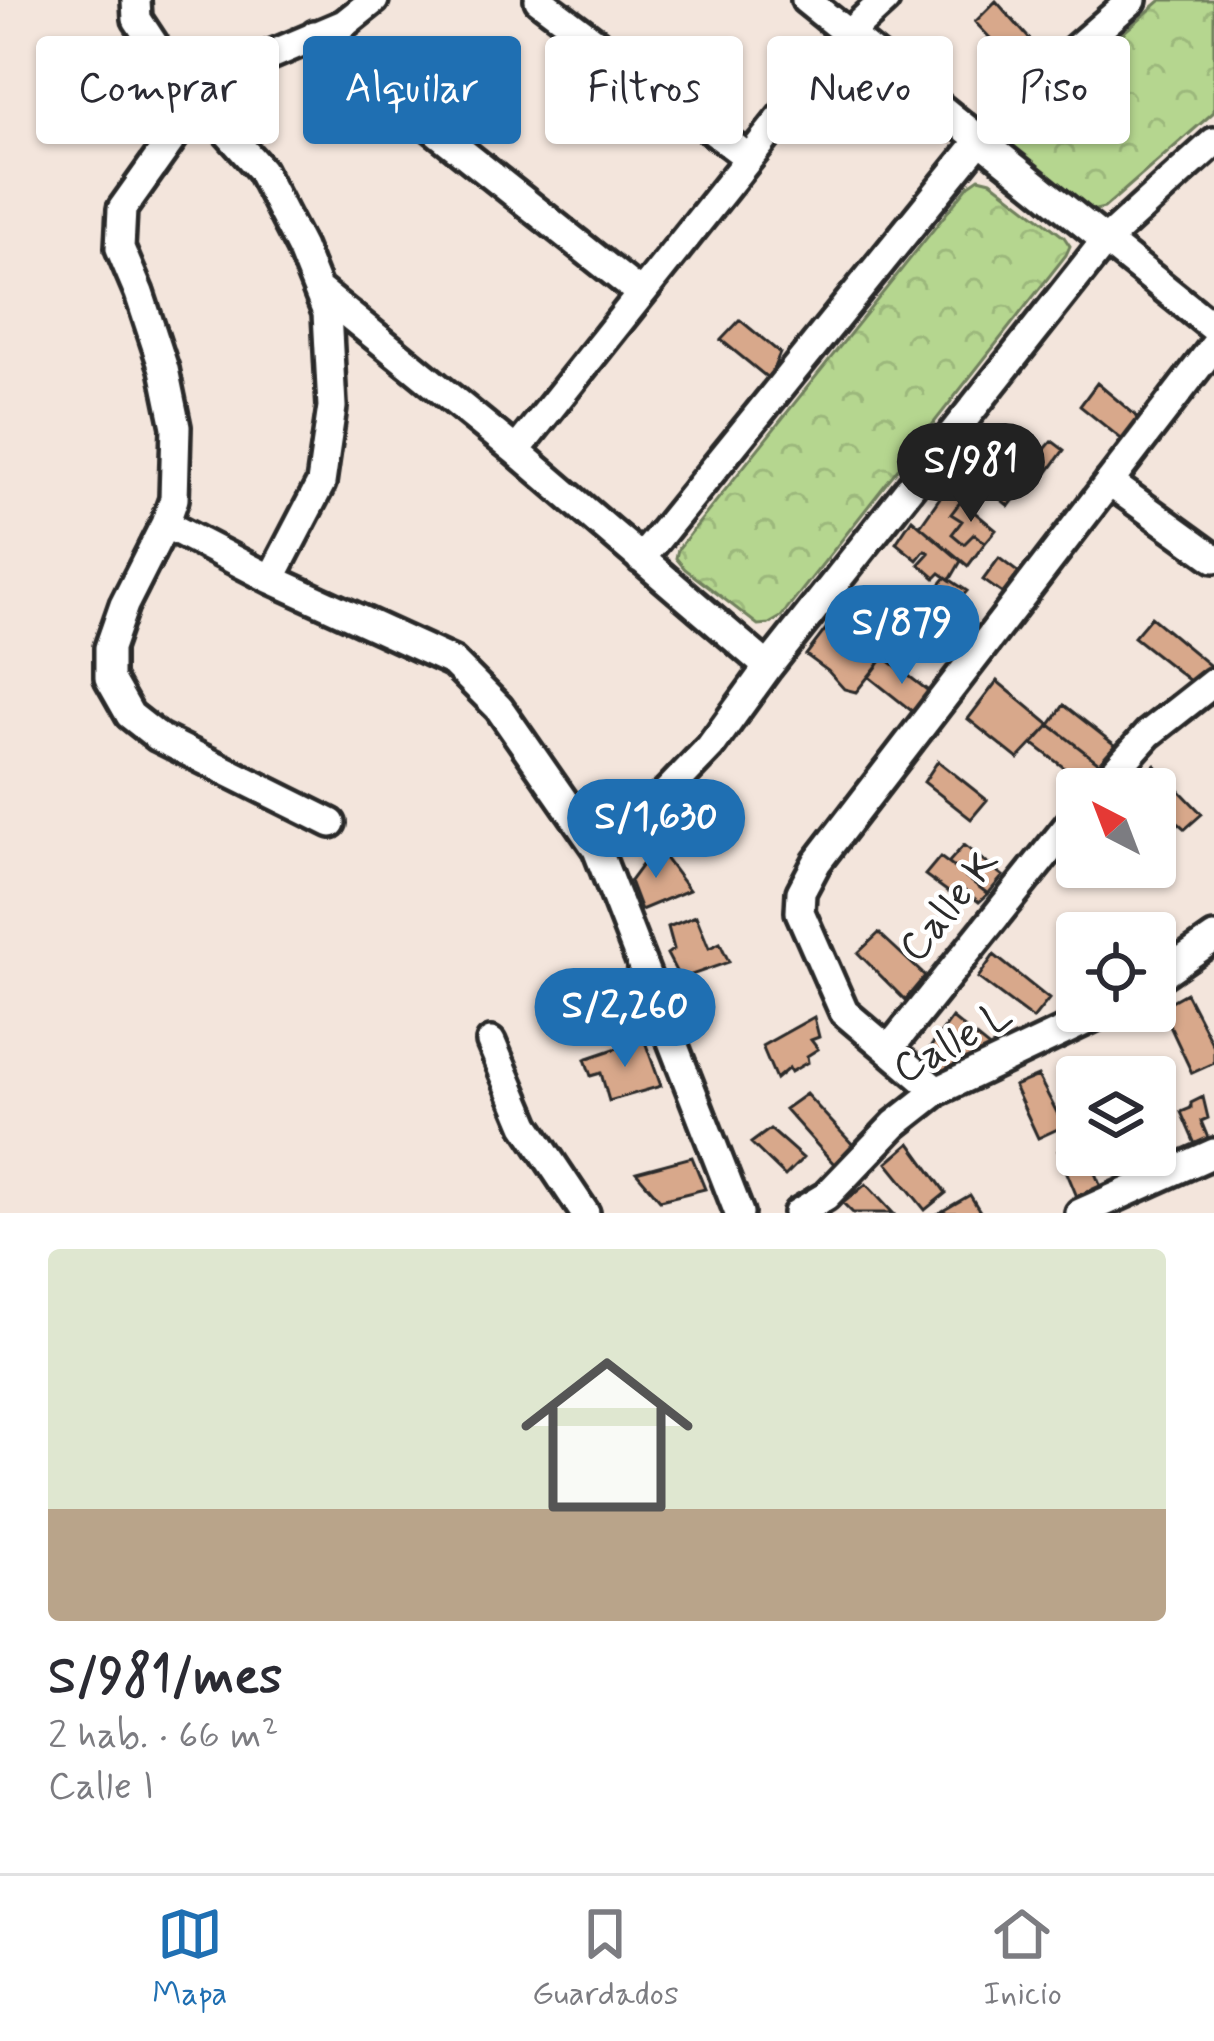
<!DOCTYPE html>
<html lang="es">
<head>
<meta charset="utf-8">
<style>
	body { margin:0; font-family:Mynerve,sans-serif; background:#f2f2f3; color:#2b2b33; height:100vh; display:flex; flex-direction:column; font-size:45px; white-space:nowrap }
	* { box-sizing:border-box; margin:0 }
	p { font-size:39px; color:#7c7c81 }
	.icon { flex:none; width:66px; height:66px; fill:none; stroke:currentColor; stroke-width:2; stroke-linecap:round; stroke-linejoin:round }
	.map { position:relative; height:1213px; overflow:hidden }
	.drawer { display:flex; flex-direction:column; background:#fff; flex:1 }
	.drawer>* { flex:none }
	.hud { position:absolute; left:36px; top:36px; width:1143px; height:108px; display:flex; gap:24px }
	.needle { width:78px; rotate:318deg }
	.buttons { position:absolute; left:1056px; top:768px; display:grid; gap:24px }
	.buttons a { display:grid; place-items:center; width:120px; height:120px; border-radius:12px; background:#fff; box-shadow:0 3px 9px #0004; font-size:60px }
	.price { position:absolute; translate:-50% -102px; padding:0 27px; border-radius:42px; background:#1f6fb2; color:#fff; font-size:39px; line-height:78px; filter:drop-shadow(0 3px 6px #0008) }
	.price::after { content:''; position:absolute; left:50%; top:72px; width:36px; height:27px; margin-left:-18px; background:inherit; clip-path:polygon(0 0,100% 0,50% 100%) }
	.price.selected { background:#222; color:#fff }
	ul { padding:0; list-style:none }
	li { display:grid; align-content:center; gap:24px; height:636px; padding:0 48px }
	li span { display:grid; place-items:center; height:372px; border-radius:12px; color:#555 }
	li>.icon { margin-inline-start:auto }
	span .icon { width:216px; height:216px; fill:#fffc; stroke-width:1 }
	li b { font-size:51px }
	.chip { padding:0 42px; border-radius:12px; background:#fff; box-shadow:0 3px 9px #0004; font-size:42px; line-height:108px }
	.chip.selected { background:#1f6fb2; color:#fff }
	.menu { display:flex; justify-content:space-around; align-items:center; height:168px; border-top:3px solid #e1e1e2; background:#fff; font-size:33px; color:#7c7c81 }
	.menu a { display:grid; justify-items:center; gap:6px }
	.menu .selected { color:#1f6fb2 }
	.map>svg:first-child { display:block }
	.park { fill:url(#park-crowns); stroke:#70805d; stroke-width:3 }
	.building { fill:#d8a88b; stroke:#2b2b2b; stroke-width:3 }
	.lines { fill:none; stroke-linecap:round; stroke-linejoin:round }
	.street-casing { stroke:#2b2b2b; stroke-width:36 }
	.street { stroke:#fff; stroke-width:27 }
	.labels { text-anchor:middle; dominant-baseline:central; stroke-width:9; stroke-linejoin:round; paint-order:stroke }
	.street-label { font-size:42px; fill:#2b2b2b; stroke:#fff }
</style>
</head>
<body>
<div class="map">
<svg width="1214" height="1213" viewBox="0 0 1214 1213">
	<defs>
		<pattern id="park-crowns" width="20" height="18" patternUnits="userSpaceOnUse" patternTransform="scale(3)"><rect width="20" height="18" fill="#b5d68f"/><path d="M2 6a3 3 0 1 1 6 0M12 15a3 3 0 1 1 6 0" fill="none" stroke="#9cb87c"/></pattern>
	</defs>
	<rect width="100%" height="100%" fill="#f3e5dc"/>
	<filter id="ink" filterUnits="userSpaceOnUse"><feTurbulence type="fractalNoise" baseFrequency=".00833" numOctaves="2"/><feDisplacementMap in="SourceGraphic" scale="24" xChannelSelector="R" yChannelSelector="G"/><feConvolveMatrix kernelMatrix="1 2 1 2 8 2 1 2 1" color-interpolation-filters="sRGB"/></filter>
	<g filter="url(#ink)">
		<!-- park -->
		<path class="park" d="M 1161,0 L 1214,0 L 1214,112 L 1104,208 L 1091,211 L 1017,156 C 1010,144 1011,139 1016,126 Z
			M 979,178 L 991,181 L 1064,237 L 1070,246 L 1066,255 L 781,617 L 769,624 L 758,625 L 685,569 L 676,558 L 678,549 L 969,185 Z"/>
		<!-- building -->
		<path class="building" d="M 996,1 L 1041,52 L 1022,72 L 975,22 Z
			M 740,320 L 780,353 L 769,379 L 721,340 Z
			M 1097,383 L 1147,425 L 1130,446 L 1080,406 Z
			M 972,441 L 1025,485 L 1009,506 L 956,463 Z
			M 1052,441 L 1064,450 L 1048,472 L 1034,462 Z
			M 946,489 L 961,501 L 951,514 L 962,521 L 952,534 L 964,544 L 974,534 L 985,543 L 968,566 L 920,526 Z
			M 961,501 L 996,530 L 985,543 L 974,534 L 964,544 L 952,534 L 962,521 L 951,514 Z
			M 912,519 L 961,561 L 950,580 L 940,573 L 935,578 L 919,564 L 929,553 L 925,550 L 917,560 L 896,543 Z
			M 999,558 L 1019,573 L 1003,594 L 983,580 Z
			M 946,577 L 967,591 L 958,601 L 949,594 L 941,604 L 930,597 Z
			M 850,598 L 894,631 L 883,645 L 884,657 L 856,692 L 844,689 L 828,671 L 806,655 L 835,617 L 831,615 Z
			M 1151,617 L 1214,669 L 1195,685 L 1134,637 Z
			M 911,619 L 924,629 L 912,644 L 898,634 Z
			M 928,635 L 938,644 L 928,655 L 917,647 Z
			M 884,657 L 935,696 L 918,716 L 869,677 Z
			M 997,681 L 1050,725 L 1018,759 L 968,719 Z
			M 1064,705 L 1115,745 L 1099,763 L 1050,725 Z
			M 1050,725 L 1099,763 L 1079,779 L 1033,744 Z
			M 938,761 L 987,800 L 971,819 L 924,782 Z
			M 1155,765 L 1202,814 L 1185,829 L 1155,803 L 1155,789 L 1139,789 L 1134,784 Z
			M 964,845 L 1003,876 L 988,894 L 948,863 Z
			M 656,846 L 689,890 L 641,910 L 630,881 Z
			M 940,857 L 948,863 L 988,894 L 979,902 L 961,888 L 955,897 L 925,875 Z
			M 696,916 L 709,948 L 720,943 L 729,962 L 680,979 L 667,954 L 674,949 L 668,927 Z
			M 879,933 L 925,976 L 905,1000 L 858,953 Z
			M 994,955 L 1049,999 L 1033,1019 L 978,978 Z
			M 1186,993 L 1214,1047 L 1214,1063 L 1192,1073 L 1161,1007 Z
			M 814,1017 L 819,1037 L 811,1040 L 818,1049 L 807,1056 L 808,1062 L 791,1072 L 789,1068 L 776,1079 L 762,1046 Z
			M 952,1018 L 992,1050 L 937,1073 L 918,1064 Z
			M 644,1039 L 661,1086 L 609,1101 L 601,1073 L 591,1076 L 585,1059 Z
			M 1038,1076 L 1064,1126 L 1038,1138 L 1014,1086 Z
			M 806,1094 L 854,1146 L 835,1165 L 785,1109 Z
			M 1203,1097 L 1208,1118 L 1201,1121 L 1208,1138 L 1195,1144 L 1181,1112 L 1191,1108 L 1191,1103 Z
			M 1155,1112 L 1176,1164 L 1153,1174 L 1145,1155 L 1155,1155 Z
			M 770,1129 L 803,1158 L 785,1176 L 751,1143 Z
			M 910,1143 L 946,1193 L 925,1210 L 887,1163 Z
			M 1077,1143 L 1077,1155 L 1087,1155 L 1104,1194 L 1080,1204 L 1058,1151 Z
			M 692,1157 L 705,1189 L 660,1200 L 636,1172 Z
			M 866,1184 L 893,1213 L 853,1213 L 843,1203 Z
			M 970,1195 L 981,1213 L 939,1213 Z"/>
		<g class="lines">
			<defs>
				<path id="street" d="M 136,0 L 137,19 L 168,66 L 261,170 L 301,248 L 327,313 L 332,407 L 321,483 L 271,579
					M 539,0 L 749,158
					M 806,0 L 1214,328
					M 315,35 L 641,294
					M 321,292 L 516,451 L 768,667
					M 516,451 L 848,34 L 885,0
					M 1109,482 L 1214,558
					M 165,524 L 271,579 L 453,662 L 499,708 L 597,849 L 739,1213
					M 641,559 L 980,140 L 1048,73 L 1132,0
					M 1099,789 L 1148,734 L 1214,682
					M 331,823 L 158,737 L 130,715 L 109,678 L 109,648 L 124,605 L 165,524 L 174,499 L 176,427 L 164,369 L 139,293 L 120,248 L 122,209 L 198,102 L 259,60 L 344,24 L 374,0
					M 597,849 L 664,795 L 710,747 L 768,667 L 1105,241 L 1214,142
					M 1155,979 L 1214,938
					M 491,1042 L 526,1125 L 585,1213
					M 889,1049 L 1077,815
					M 937,1091 L 844,1012 L 800,912 L 801,892 L 817,862 L 1214,346
					M 798,1213 L 826,1196 L 895,1124 L 937,1091 L 1106,1011
					M 1080,1213 L 1214,1153"/>
			</defs>
			<!-- street casing -->
			<use href="#street" class="street-casing"/>
			<!-- street -->
			<use href="#street" class="street"/>
		</g>
	</g>
	<g class="labels">
		<!-- street labels -->
		<g class="street-label">
			<text transform="translate(950 906) rotate(-51)">Calle K</text>
			<text transform="translate(953 1043) rotate(-29)">Calle L</text>
		</g>
	</g>
</svg>
<div class="buttons">
<a><svg class="needle" viewBox="-14 -14 28 28"><path d="M0-13l5 13h-10z" fill="#e53935"/><path d="M0 13l5-13h-10z" fill="#7c7c81"/></svg></a>
<a><svg class="icon" aria-label="locate" viewBox="0 0 24 24"><circle cx="12" cy="12" r="6"/><path d="M12 2v4M12 18v4M2 12h4M18 12h4"/></svg></a>
<a><svg class="icon" aria-label="layers" viewBox="0 0 24 24"><path d="M12 4l9 5-9 5-9-5zM3 14l9 5 9-5"/></svg></a>
</div>
<b class="price selected" style="left:971px;top:525px">S/981</b>
<b class="price" style="left:902px;top:687px">S/879</b>
<b class="price" style="left:656px;top:881px">S/1,630</b>
<b class="price" style="left:625px;top:1070px">S/2,260</b>
<div class="hud">
<a class="chip">Comprar</a>
<a class="chip selected">Alquilar</a>
<a class="chip">Filtros</a>
<a class="chip">Nuevo</a>
<a class="chip">Piso</a>
</div>
</div>
<section class="drawer">
<ul>
<li><span style="background:linear-gradient(#dfe7d0 70%,#b9a48a 0)"><svg class="icon" aria-label="home" viewBox="0 0 24 24"><path d="M3 11l9-7 9 7M6 9v11h12V9"/></svg></span><div><b>S/981/mes</b><p>2 hab. · 66 m²</p><p>Calle I</p></div></li>
</ul>
</section>
<nav class="menu">
<a class="selected"><svg class="icon" aria-label="map" viewBox="0 0 24 24"><path d="M3 6l6-2 6 2 6-2v14l-6 2-6-2-6 2zM9 4v14M15 6v14"/></svg>Mapa</a>
<a><svg class="icon" aria-label="saved" viewBox="0 0 24 24"><path d="M7 4h10v16l-5-4-5 4z"/></svg>Guardados</a>
<a><svg class="icon" aria-label="home" viewBox="0 0 24 24"><path d="M3 11l9-7 9 7M6 9v11h12V9"/></svg>Inicio</a>
</nav>
</body>
</html>
